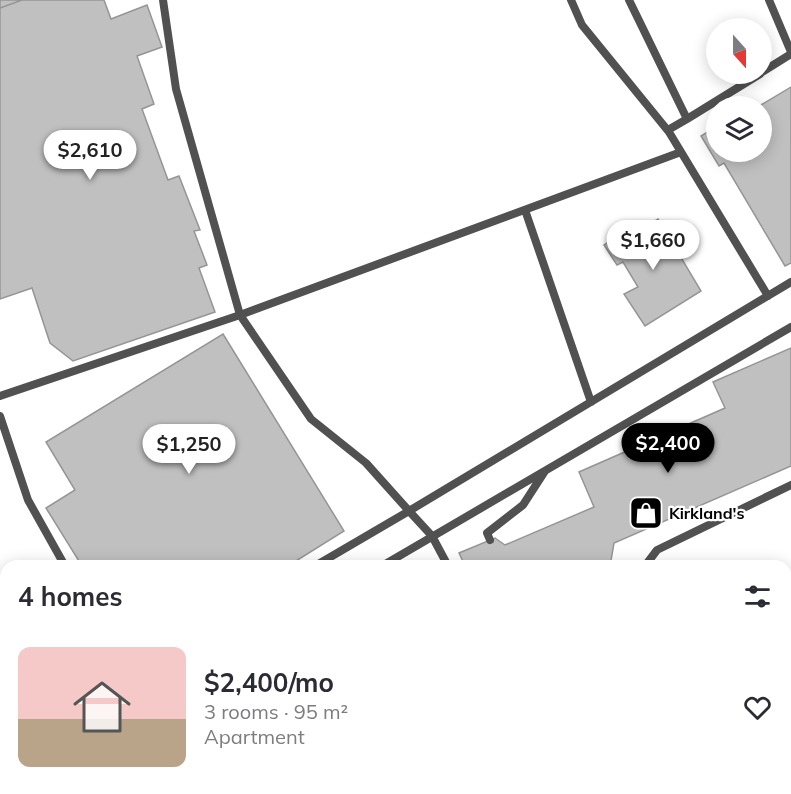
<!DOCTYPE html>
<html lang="en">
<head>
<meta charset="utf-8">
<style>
	body { margin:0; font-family:Mulish,sans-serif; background:#f2f2f3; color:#2b2b33; height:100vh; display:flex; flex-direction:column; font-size:22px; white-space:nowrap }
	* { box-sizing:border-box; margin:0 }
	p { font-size:20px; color:#7c7c81 }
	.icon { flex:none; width:33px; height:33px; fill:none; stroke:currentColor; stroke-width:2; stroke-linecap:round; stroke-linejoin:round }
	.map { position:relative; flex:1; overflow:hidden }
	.panel { position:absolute; left:0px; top:560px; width:792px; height:236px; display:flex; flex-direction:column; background:#fff; border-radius:18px 18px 0 0; box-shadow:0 3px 15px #0003 }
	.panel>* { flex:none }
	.needle { width:39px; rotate:159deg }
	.controls { position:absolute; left:706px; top:18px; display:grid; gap:12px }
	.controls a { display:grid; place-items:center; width:66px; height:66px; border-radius:50%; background:#fff; box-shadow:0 3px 15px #0003; font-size:30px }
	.price { position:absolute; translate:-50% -51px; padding:0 14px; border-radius:21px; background:#fff; color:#222; font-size:20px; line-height:39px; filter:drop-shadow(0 2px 3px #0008) }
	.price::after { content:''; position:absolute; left:50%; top:36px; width:18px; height:14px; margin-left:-9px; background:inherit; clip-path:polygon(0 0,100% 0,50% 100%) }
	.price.selected { background:#000; color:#fff }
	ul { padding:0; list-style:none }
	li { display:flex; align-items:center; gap:18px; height:150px; padding:0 18px }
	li+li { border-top:2px solid #e1e1e2 }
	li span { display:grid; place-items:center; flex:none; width:168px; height:120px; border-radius:12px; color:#555 }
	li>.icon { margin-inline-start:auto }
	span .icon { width:72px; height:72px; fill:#fffc; stroke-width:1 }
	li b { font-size:26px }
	h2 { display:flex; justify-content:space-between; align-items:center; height:72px; padding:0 18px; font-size:26px }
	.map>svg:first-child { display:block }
	.water { fill:#9f9f9f }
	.building { fill:#c0c0c0; stroke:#959595; stroke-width:1.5 }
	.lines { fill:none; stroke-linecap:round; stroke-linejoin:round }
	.service { stroke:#515151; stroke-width:8 }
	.labels { text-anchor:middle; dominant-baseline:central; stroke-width:4.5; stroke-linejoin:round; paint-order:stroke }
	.poi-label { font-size:16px; font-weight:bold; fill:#000; stroke:#fff; text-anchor:start }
</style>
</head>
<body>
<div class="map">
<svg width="791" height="794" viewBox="0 0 791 794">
	<rect width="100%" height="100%" fill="#fff"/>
	<!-- water -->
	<path class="water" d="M 41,789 L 117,789 L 119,794 L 34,794 Z"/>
	<!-- building -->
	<path class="building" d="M 0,0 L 22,0 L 0,8 Z
		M 22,0 L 104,0 L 111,19 L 147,5 L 162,47 L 137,56 L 154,104 L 142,109 L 168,180 L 179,176 L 200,230 L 194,231 L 207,265 L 199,268 L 215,312 L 73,361 L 50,343 L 32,288 L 0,299 L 0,8 Z
		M 791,87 L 791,263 L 785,266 L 724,163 L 719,166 L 701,136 L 717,126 L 717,152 L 762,152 L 762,106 L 733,106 L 735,99 L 761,105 Z
		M 658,219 L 701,291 L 645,326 L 624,294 L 638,287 L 623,262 L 617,265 L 604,245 L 625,231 L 629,237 Z
		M 223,334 L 344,531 L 288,566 L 82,566 L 46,508 L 75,490 L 46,442 Z
		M 791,348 L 791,466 L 614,543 L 610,566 L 465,566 L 459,553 L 495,538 L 505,545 L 594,507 L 579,472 L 725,408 L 713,382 Z
		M 220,789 L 362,789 L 364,794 L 222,794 Z
		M 695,789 L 728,789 L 731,794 L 687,794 Z"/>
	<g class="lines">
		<!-- service -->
		<path class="service" d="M 163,0 L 176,89 L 240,315 L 311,419 L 366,463 L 409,511 L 791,282
			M 571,0 L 582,25 L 669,132 L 768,296
			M 629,0 L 687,119 L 668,130
			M 769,0 L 791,52
			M 762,72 L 791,54
			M 687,119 L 760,74
			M 525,210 L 591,402
			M 0,396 L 240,315 L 681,152
			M 0,416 L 28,500 L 65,566
			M 490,540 L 487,533 L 523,505 L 545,471
			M 315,566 L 409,511 L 432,536 L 448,566
			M 382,566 L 791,327
			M 645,566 L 657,550 L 791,485
			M 786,692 L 791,690
			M 786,717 L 791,715
			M 205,789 L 207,794
			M 379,789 L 382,794
			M 761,789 L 765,794
			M 550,793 L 559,789
			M 643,794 L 650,789"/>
	</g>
	<!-- icons -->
	<defs>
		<symbol id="shop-square" viewBox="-11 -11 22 22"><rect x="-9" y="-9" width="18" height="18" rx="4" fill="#000" stroke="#fff"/><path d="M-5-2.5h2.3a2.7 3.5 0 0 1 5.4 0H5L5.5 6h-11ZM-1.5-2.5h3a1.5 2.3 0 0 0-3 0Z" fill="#fff"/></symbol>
	</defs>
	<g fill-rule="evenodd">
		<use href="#shop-square" x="627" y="494" width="38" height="38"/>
	</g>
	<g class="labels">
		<!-- poi labels -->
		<g class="poi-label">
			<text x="669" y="513">Kirkland's</text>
		</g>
	</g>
</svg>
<div class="controls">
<a><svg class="needle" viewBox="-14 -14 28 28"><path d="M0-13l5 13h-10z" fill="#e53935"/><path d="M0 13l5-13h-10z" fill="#7c7c81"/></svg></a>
<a><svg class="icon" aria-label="layers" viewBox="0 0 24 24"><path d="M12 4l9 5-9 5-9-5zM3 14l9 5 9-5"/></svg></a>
</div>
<b class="price" style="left:90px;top:181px">$2,610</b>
<b class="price" style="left:653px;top:271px">$1,660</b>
<b class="price selected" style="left:668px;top:474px">$2,400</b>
<b class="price" style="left:189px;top:475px">$1,250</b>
<section class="panel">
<h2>4 homes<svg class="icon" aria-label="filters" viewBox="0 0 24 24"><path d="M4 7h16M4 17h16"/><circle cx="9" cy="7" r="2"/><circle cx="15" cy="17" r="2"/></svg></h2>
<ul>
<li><span style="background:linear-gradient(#f6c9c9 60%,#b9a48a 0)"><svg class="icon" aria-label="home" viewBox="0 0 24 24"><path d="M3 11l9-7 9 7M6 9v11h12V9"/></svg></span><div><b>$2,400/mo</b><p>3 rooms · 95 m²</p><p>Apartment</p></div><svg class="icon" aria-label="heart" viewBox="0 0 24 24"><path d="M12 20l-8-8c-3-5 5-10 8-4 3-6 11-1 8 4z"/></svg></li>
</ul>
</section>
</div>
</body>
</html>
